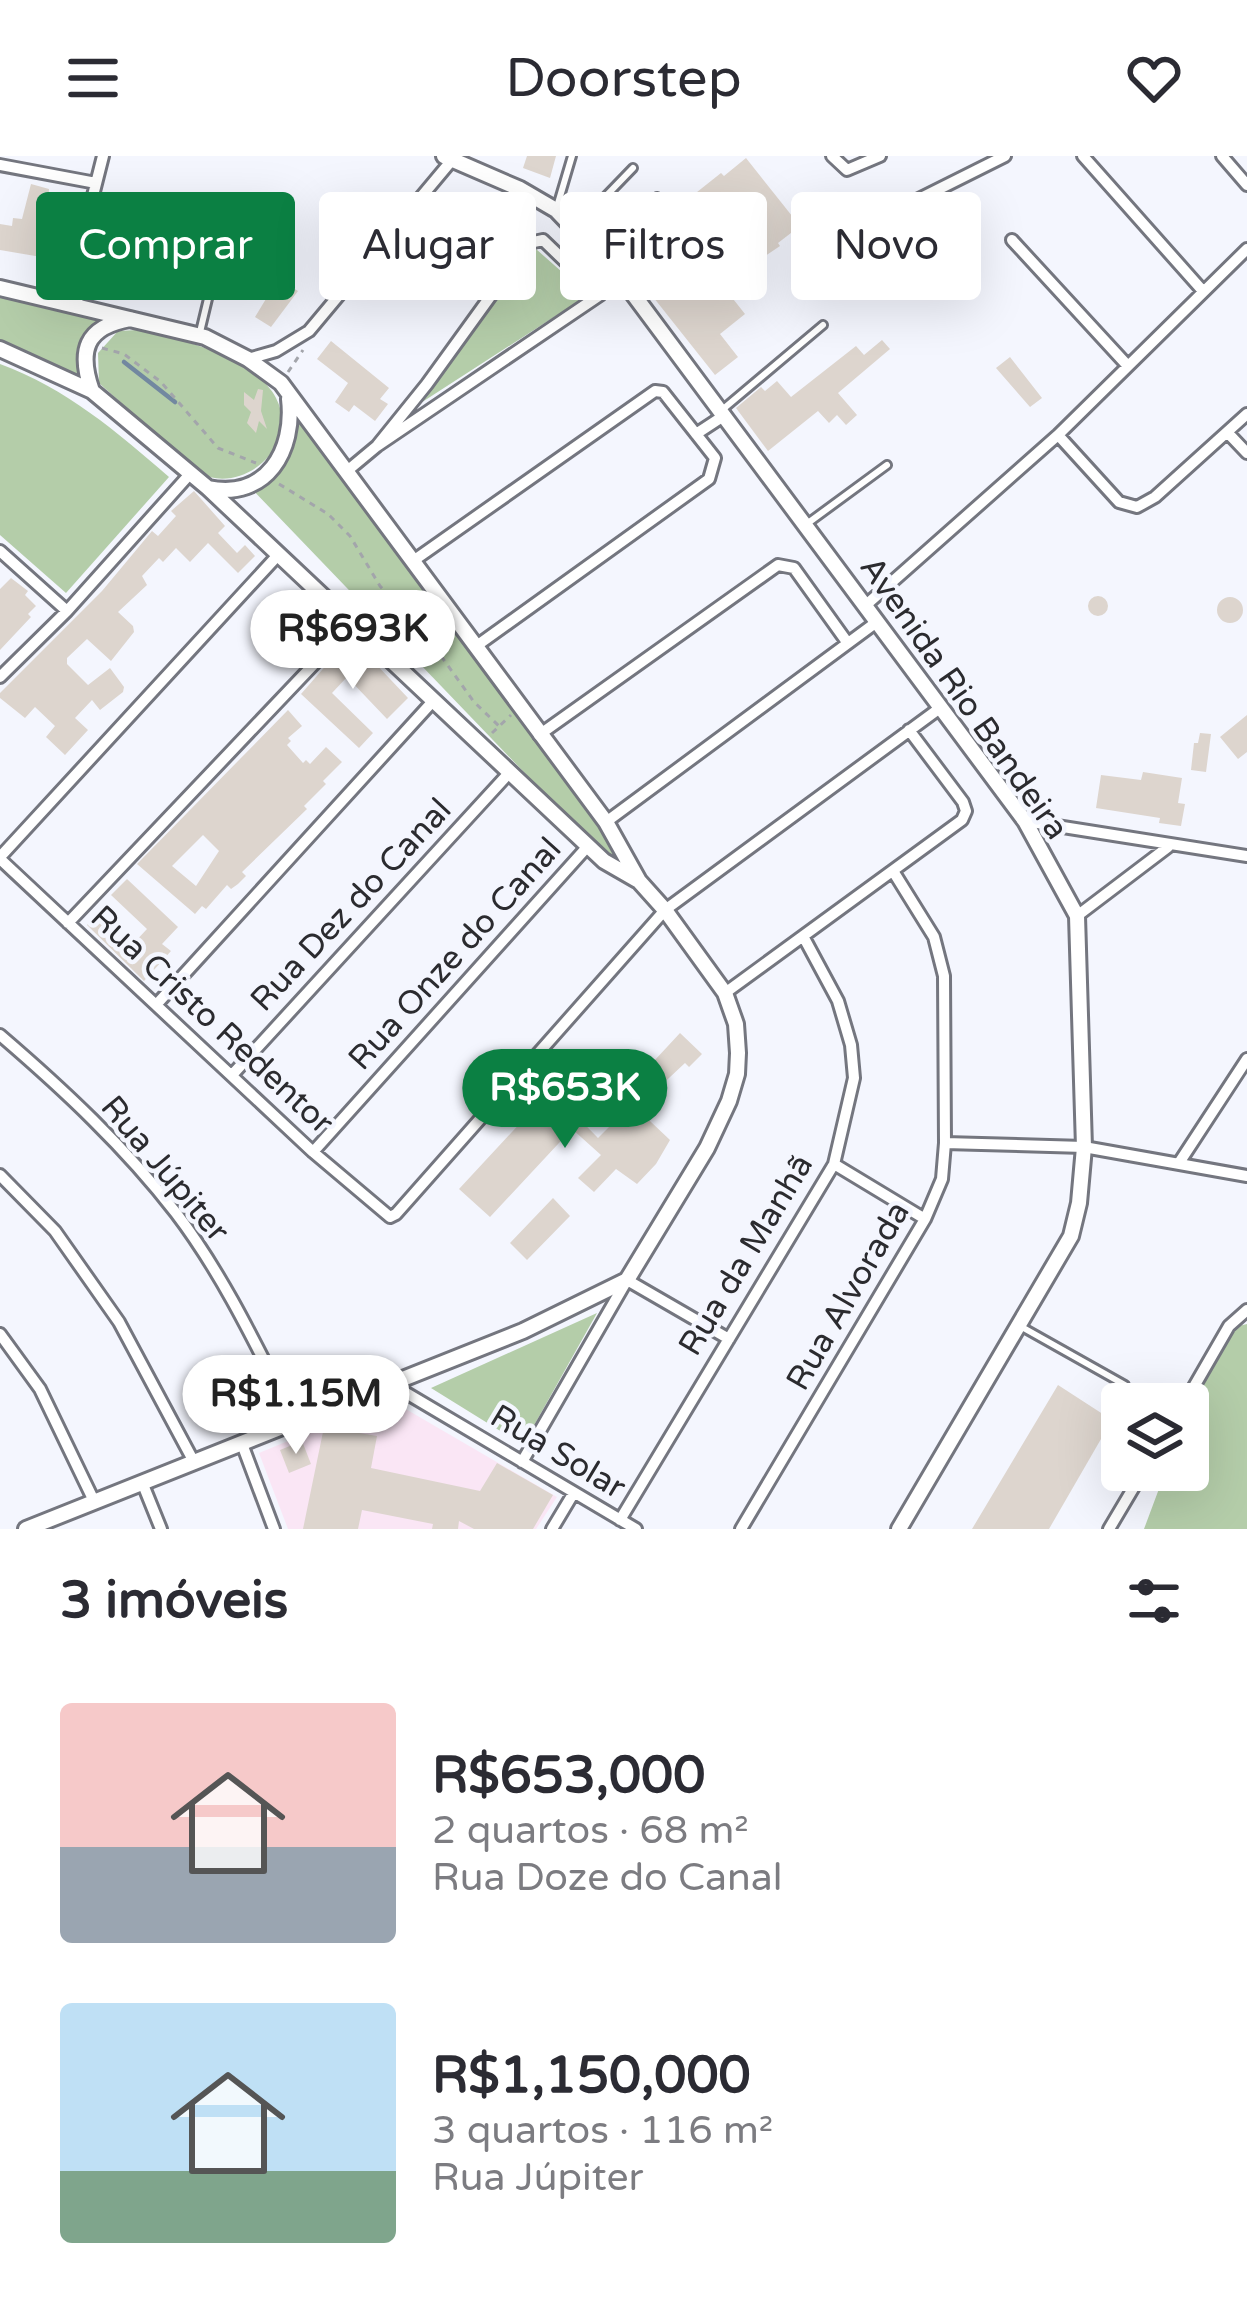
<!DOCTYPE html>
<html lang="pt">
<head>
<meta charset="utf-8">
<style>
	body { margin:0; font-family:"Varela Round",sans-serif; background:#f2f2f3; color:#2b2b33; height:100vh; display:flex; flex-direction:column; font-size:45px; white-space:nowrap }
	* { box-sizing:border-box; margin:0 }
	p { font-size:39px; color:#7c7c81 }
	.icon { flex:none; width:66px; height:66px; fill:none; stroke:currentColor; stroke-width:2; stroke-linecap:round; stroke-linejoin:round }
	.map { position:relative; height:1373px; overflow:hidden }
	.details { display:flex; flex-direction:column; background:#fff; flex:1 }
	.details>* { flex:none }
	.guide { position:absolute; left:36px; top:36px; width:1176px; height:108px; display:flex; gap:24px }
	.fabs { position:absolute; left:1101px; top:1227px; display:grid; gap:24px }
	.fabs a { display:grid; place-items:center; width:108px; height:108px; border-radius:12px; background:#fff; box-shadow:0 12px 48px #0002; font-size:60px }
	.price { position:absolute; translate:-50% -102px; padding:0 27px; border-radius:42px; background:#fff; color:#222; font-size:39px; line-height:78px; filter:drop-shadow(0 3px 6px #0008) }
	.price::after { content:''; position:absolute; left:50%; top:72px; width:36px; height:27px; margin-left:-18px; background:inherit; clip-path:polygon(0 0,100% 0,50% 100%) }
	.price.selected { background:#0b8043; color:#fff }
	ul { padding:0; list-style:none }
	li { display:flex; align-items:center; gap:36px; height:300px; padding:0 60px }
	li span { display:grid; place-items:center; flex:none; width:336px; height:240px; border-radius:12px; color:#555 }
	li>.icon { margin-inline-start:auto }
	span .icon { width:144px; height:144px; fill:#fffc; stroke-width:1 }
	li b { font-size:51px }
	h2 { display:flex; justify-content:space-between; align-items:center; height:144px; padding:0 60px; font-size:51px }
	.pill { padding:0 42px; border-radius:12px; background:#fff; box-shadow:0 12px 48px #0002; font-size:42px; line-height:108px }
	.pill.selected { background:#0b8043; color:#fff }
	header { display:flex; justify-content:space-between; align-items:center; height:156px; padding:0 60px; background:#fff; font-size:54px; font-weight:600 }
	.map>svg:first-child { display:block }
	.education { fill:#fae6f5 }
	.green { fill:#b4cda9 }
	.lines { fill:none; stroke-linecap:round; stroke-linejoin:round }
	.stream { stroke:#7288a0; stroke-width:4.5 }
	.building { fill:#ddd5ce; fill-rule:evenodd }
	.service-casing { stroke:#74767f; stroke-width:12 }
	.minor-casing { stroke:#74767f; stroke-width:16 }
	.tertiary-casing { stroke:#74767f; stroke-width:20 }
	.path { stroke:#a3a5ab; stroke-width:3; stroke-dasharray:6 6; stroke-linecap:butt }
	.service { stroke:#fff; stroke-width:6 }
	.minor { stroke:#fff; stroke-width:10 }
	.tertiary { stroke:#fff; stroke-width:14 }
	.labels { text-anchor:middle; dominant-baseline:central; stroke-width:9; stroke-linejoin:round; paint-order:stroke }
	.street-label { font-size:33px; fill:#2b2b2f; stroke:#f4f6fe }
</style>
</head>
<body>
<header><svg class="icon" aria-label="menu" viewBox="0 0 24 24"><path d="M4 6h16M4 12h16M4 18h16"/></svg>Doorstep<svg class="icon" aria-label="heart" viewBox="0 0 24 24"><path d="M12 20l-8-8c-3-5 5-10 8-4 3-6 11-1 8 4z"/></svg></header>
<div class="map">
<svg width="1247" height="1373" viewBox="0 0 1247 1373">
	<rect width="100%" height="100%" fill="#f4f6fe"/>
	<!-- education -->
	<path class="education" d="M 370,1251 L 404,1252 L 557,1341 L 536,1373 L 288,1373 L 259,1297 Z"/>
	<!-- green -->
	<path class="green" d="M 536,93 L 588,139 L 413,252 Z
		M 0,132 L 135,163 L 89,183 L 92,235 L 0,193 Z
		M 137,174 C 177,180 256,203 276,242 C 301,289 243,340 199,317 L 99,227 L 98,197 L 118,175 Z
		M 0,208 C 66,232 117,276 169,321 L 66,437 L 0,379 Z
		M 289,238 L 657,746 L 591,686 L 248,329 L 287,292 Z
		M 597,1157 L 523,1289 L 431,1232 Z
		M 1247,1168 L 1247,1373 L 1144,1373 L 1166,1314 L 1188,1314 L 1188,1256 L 1218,1175 Z"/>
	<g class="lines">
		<!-- stream -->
		<path class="stream" d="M 124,206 L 175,246"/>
	</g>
	<!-- building -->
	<path class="building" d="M 527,0 L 556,0 L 550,22 L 523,12 Z
		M 746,2 L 800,70 L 778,87 L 780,90 L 740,117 L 743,121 L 726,134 L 745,158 L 720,178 L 738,201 L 715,219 L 619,98 L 721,17 L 724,20 Z
		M 31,28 L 49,33 L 48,46 L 58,48 L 53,69 L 61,71 L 53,103 L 0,94 L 0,68 L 12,70 L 13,62 L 22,63 Z
		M 114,57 L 187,78 L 183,96 L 196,100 L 187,138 L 98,117 Z
		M 278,123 L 298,135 L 271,171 L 255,161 Z
		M 882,184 L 890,193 L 838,237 L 857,259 L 846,269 L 837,259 L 829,267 L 818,255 L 768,295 L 736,252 L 761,231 L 765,235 L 777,225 L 791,241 L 856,190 L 864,199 Z
		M 331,185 L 389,232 L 380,243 L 388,248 L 375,265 L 354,249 L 349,256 L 335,246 L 348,227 L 317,203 Z
		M 1010,201 L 1042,242 L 1030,251 L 996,212 Z
		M 258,233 L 263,234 L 261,255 L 267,273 L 259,265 L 256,277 L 247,267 L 251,256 L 244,249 L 244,236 L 254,244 Z
		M 194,335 L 225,370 L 218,377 L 237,397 L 245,389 L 255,400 L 238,417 L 208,387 L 190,406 L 176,392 L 163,406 L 159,402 L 142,420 L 147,429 L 118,456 L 133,470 L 134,476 L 111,505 L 87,483 L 67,502 L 67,508 L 88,529 L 110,512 L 124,531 L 123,536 L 100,554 L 92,544 L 75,562 L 88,574 L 65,599 L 46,581 L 55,570 L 35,551 L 25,562 L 0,542 L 0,537 L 102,435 L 152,375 L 158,380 L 176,360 L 171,355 Z
		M 11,422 L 28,435 L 25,439 L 36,450 L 28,458 L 31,461 L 0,494 L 0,433 Z
		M1088 450a10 10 0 1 1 20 0a10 10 0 1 1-20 0Z
		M1217 454a13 13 0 1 1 26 0a13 13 0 1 1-26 0Z
		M 356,487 L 408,542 L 387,563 L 347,521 L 332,537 L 373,577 L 359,592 L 301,538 L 329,506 Z
		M 288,554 L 302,570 L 288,582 L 291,585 L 287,589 L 303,607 L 306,604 L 310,608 L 326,591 L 342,606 L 323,625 L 326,628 L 304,650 L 307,653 L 242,716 L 246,720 L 238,728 L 231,733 L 227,729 L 206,753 L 202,750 L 195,758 L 137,708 ZM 203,679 L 219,695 L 196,730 L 172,710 Z
		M 1247,559 L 1247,596 L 1238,603 L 1220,581 Z
		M 1200,577 L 1211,578 L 1206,616 L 1191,614 L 1194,587 L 1198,587 Z
		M 1143,616 L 1182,622 L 1178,647 L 1185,648 L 1181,670 L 1159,667 L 1160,662 L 1096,652 L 1101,619 L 1141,624 Z
		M 127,723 L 178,771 L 162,788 L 171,795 L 144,825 L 87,769 L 98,757 L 131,790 L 147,773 L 111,739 Z
		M 680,877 L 702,898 L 689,911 L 685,907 L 639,950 L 613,926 L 630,909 L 641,919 Z
		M 551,934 L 598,982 L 632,948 L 670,984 L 656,1008 L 637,1028 L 616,1013 L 594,1036 L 578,1022 L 601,999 L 572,973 L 490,1061 L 459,1033 Z
		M 553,1042 L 570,1060 L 527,1104 L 510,1087 Z
		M 1058,1229 L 1112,1264 L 1049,1373 L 972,1373 Z
		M 324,1271 L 377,1280 L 371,1312 L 480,1335 L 497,1307 L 553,1339 L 533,1373 L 474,1373 L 459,1365 L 458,1373 L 432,1373 L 433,1368 L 362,1354 L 358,1373 L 303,1373 Z
		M 302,1285 L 311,1308 L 289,1317 L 280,1294 Z"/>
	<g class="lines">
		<defs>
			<path id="service" d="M 556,54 L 572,0
				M 577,70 L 633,12
				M 594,90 L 657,41
				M 78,149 L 104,50 L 110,46 L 217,80 L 219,97 L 200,176
				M 722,254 L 823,169
				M 808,367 L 887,309
				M 1020,1170 L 1125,1229"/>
			<path id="minor" d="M 832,0 L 847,14 L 880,0
				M 1083,0 L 1202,134
				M 1222,0 L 1247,29
				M 0,9 L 96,27
				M 877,64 L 1005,0
				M 1012,84 L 1127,209
				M 66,146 L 103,0
				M 248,203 L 276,195 L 309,175 L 452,4
				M 1227,276 L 1247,297
				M 696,278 L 725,259
				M 1058,279 L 1119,346 L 1137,351 L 1155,341 L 1247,258
				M 347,315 L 377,290 L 427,228 L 529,87 L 543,84 L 600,139 L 377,290
				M 0,395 L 67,455
				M 413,405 L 655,235 L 663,236 L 715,302 L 709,323 L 475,491
				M 866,449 L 1058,279 L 1247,93
				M 0,521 L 67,455 L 189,319
				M 539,579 L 778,409 L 794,412 L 847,486
				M 1025,665 L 1247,700
				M 606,666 L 878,465
				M 0,701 L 279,398
				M 0,703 L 313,996 L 390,1061 L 396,1058 L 665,754 L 940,552
				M 1077,760 L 1168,691
				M 68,767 L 353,467
				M 725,837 L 962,664 L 966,655 L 963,646 L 909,574
				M 156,849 L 434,544
				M 0,879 C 63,933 125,991 176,1057 C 224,1120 259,1195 295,1266
				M 232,919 L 510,616
				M 945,987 L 1084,991 L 1247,1020
				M 313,996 L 588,690
				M 1179,1007 L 1247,903
				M 834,1008 L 925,1063
				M 0,1019 L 55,1075 L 119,1166 L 194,1306
				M 0,1178 L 40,1233 L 94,1345
				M 391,1228 L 636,1373
				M 1184,1248 L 1229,1170 L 1247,1154
				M 242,1288 L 274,1373
				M 522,1306 L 627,1124 L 729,1183
				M 142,1326 L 161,1373
				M 620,1364 L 834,1008 L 854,922 L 851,889 L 838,845 L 803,780
				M 552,1373 L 573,1338
				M 741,1373 L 925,1063 L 942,1023 L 945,987 L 944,820 L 934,781 L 893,715
				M 1109,1373 L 1144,1314"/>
			<path id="tertiary" d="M 444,0 L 520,33 L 556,54 L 622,123 L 1025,665 L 1077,760 L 1084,991 L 1079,1047 L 1071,1080 L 899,1373
				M 0,132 L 205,181 L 248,203 L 281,227 L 606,666 L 639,725 L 665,754 L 725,837 L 736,868 L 738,897 L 737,918 L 729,945 L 707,992 L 627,1124 L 523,1175 L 26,1373
				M 0,193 L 92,235 L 208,332 L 604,705 L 637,724
				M 92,235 C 78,195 85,171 130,163
				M 208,332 C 267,344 295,294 289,243"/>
		</defs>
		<!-- service casing -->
		<use href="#service" class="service-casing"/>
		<!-- minor casing -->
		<use href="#minor" class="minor-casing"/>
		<!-- tertiary casing -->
		<use href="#tertiary" class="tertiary-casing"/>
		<!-- path -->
		<path class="path" d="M 102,192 L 124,198 L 161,226 L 218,292 L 256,307
			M 288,216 L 303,194
			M 279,328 L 328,358 L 350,380 L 380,430 L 441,500 L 474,546 L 499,570
			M 492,577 L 511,559"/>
		<!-- service -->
		<use href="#service" class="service"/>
		<!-- minor -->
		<use href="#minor" class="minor"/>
		<!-- tertiary -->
		<use href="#tertiary" class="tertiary"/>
	</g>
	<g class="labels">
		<!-- street labels -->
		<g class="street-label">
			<text transform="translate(964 542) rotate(55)">Avenida Rio Bandeira</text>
			<text transform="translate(351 749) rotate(-47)">Rua Dez do Canal</text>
			<text transform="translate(455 798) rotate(-48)">Rua Onze do Canal</text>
			<text transform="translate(212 864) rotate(43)">Rua Cristo Redentor</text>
			<text transform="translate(165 1013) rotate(50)">Rua Júpiter</text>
			<text transform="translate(746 1099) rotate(-59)">Rua da Manhã</text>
			<text transform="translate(848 1140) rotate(-60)">Rua Alvorada</text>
			<text transform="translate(558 1296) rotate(31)">Rua Solar</text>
		</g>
	</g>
</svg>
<div class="fabs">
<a><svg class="icon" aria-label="layers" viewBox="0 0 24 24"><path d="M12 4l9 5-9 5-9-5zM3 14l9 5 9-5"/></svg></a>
</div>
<b class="price" style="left:353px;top:536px">R$693K</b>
<b class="price selected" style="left:565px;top:995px">R$653K</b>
<b class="price" style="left:296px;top:1301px">R$1.15M</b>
<div class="guide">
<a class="pill selected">Comprar</a>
<a class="pill">Alugar</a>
<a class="pill">Filtros</a>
<a class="pill">Novo</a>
</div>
</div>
<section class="details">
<h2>3 imóveis<svg class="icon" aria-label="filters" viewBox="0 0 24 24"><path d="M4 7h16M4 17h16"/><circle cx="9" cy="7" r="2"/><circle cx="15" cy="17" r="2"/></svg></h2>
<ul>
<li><span style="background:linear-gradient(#f6c9c9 60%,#9aa5b1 0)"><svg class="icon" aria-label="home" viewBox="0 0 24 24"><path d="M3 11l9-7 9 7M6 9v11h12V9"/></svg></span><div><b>R$653,000</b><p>2 quartos · 68 m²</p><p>Rua Doze do Canal</p></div></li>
<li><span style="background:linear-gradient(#bfe0f5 70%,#7fa58c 0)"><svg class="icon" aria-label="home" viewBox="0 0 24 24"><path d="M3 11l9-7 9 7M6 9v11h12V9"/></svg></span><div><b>R$1,150,000</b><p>3 quartos · 116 m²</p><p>Rua Júpiter</p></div></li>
</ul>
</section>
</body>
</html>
